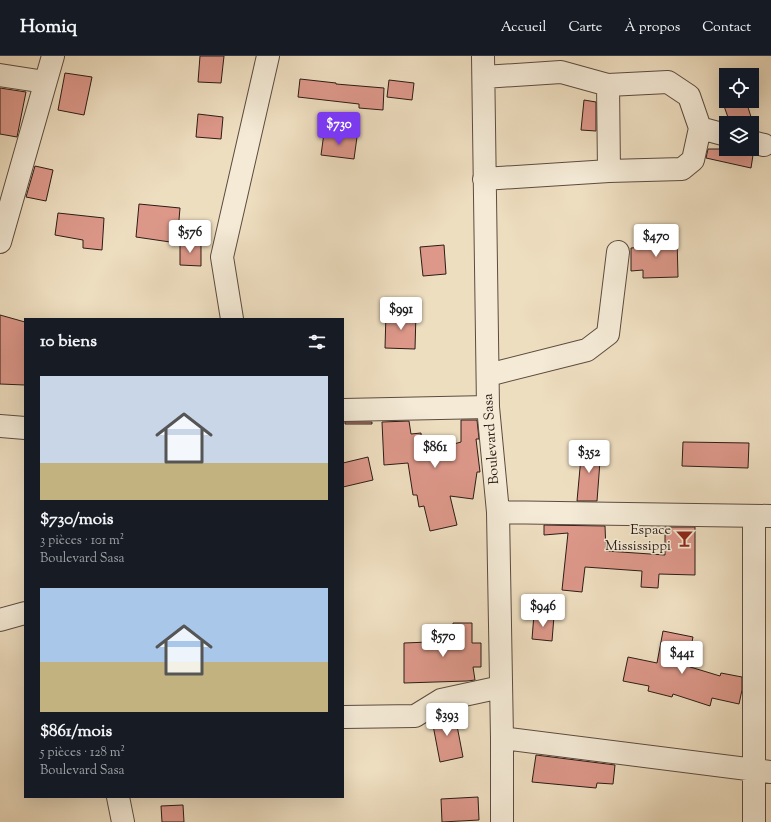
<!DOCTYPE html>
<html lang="fr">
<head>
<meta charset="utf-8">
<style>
	body { margin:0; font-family:"Sorts Mill Goudy",serif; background:#242831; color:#f1f3f6; height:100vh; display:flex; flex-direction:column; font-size:15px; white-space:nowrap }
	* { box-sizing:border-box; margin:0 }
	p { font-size:13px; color:#9ea1a6 }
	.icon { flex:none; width:22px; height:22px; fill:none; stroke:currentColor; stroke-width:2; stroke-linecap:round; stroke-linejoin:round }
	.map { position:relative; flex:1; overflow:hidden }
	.side { position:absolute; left:24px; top:262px; width:320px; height:480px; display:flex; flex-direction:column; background:#171b24; border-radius:0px; box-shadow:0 4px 16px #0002 }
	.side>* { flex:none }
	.tools { position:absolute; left:719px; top:12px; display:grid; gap:8px }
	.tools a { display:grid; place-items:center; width:40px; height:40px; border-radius:0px; background:#171b24; box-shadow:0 4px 16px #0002; font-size:20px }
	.price { position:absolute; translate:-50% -34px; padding:0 9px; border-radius:4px; background:#fff; color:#222; font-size:13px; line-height:26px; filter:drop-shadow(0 1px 2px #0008) }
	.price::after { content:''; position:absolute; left:50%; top:24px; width:12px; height:9px; margin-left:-6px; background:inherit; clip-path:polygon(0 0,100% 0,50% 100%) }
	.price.active { background:#7c3aed; color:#fff }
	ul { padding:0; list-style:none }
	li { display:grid; align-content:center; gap:8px; height:212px; padding:0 16px }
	li span { display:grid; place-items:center; height:124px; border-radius:0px; color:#555 }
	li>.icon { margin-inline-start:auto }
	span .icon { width:72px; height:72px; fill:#fffc; stroke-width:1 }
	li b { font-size:17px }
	h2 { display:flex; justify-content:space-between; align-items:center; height:48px; padding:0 16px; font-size:17px }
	header { display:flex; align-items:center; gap:24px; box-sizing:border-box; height:56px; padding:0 20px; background:#171b24; border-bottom:1px solid #363941 }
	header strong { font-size:19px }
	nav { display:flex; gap:22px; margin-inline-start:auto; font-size:14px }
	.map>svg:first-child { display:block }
	.building { fill:#dd988a; stroke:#2c1c16 }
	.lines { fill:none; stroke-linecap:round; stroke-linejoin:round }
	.minor-casing { stroke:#5c4c40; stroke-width:24 }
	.minor { stroke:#f4ead6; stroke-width:22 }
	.labels { text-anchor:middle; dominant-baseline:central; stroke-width:3; stroke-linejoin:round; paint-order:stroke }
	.street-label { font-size:14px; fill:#2c1c16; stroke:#f4ead6 }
	.poi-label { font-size:14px; fill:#2c1c16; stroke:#f4ead6; text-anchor:end }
</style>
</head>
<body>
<header>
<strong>Homiq</strong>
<nav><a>Accueil</a><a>Carte</a><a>À propos</a><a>Contact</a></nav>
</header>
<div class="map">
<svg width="771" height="766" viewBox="0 0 771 766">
	<rect width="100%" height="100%" fill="#eedec0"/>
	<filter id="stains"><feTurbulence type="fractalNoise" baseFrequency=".005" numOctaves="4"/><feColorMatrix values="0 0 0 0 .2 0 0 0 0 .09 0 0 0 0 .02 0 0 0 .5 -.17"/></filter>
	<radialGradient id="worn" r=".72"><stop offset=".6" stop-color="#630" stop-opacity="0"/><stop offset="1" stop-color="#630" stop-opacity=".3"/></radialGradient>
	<!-- building -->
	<path class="building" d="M 200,0 L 224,0 L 221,27 L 198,26 Z
		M 65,17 L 92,21 L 84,59 L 58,54 Z
		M 300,23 L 336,27 L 336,28 L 384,32 L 383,54 L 359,52 L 359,48 L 298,41 Z
		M 389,24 L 414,27 L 412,44 L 387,41 Z
		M 0,32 L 26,36 L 17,81 L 0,78 Z
		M 584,44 L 596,46 L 596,75 L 581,74 Z
		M 740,45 L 746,45 L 752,64 L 741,67 L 730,67 L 724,50 Z
		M 198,58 L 223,61 L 221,83 L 196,81 Z
		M 324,77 L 357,81 L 354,103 L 321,99 Z
		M 708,93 L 742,93 L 749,98 L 753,99 L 751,112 L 706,102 Z
		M 35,110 L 53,114 L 46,145 L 26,141 Z
		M 139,148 L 180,152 L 177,187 L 136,181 Z
		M 58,157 L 104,162 L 102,194 L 83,192 L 83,184 L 55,179 Z
		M 677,182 L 678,221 L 643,222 L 643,214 L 631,215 L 631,192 L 642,191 L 642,184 Z
		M 180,186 L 201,187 L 201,210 L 180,209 Z
		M 444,189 L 446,218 L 423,220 L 420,191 Z
		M 386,257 L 416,257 L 415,293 L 385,292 Z
		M 0,259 L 25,266 L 25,329 L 0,328 Z
		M 461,364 L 477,364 L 479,383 L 476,383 L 480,416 L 477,416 L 473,443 L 450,440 L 457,469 L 430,475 L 424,450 L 419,451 L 417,439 L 413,439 L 408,407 L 384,409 L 382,366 L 409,365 L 411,378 L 421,377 L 422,397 L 461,386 Z
		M 345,366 L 372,366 L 372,368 L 345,368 Z
		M 683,386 L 749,387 L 748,412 L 682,410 Z
		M 582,390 L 601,392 L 597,445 L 577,445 Z
		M 368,401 L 373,424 L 343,431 L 343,407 Z
		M 544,469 L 605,470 L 606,495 L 665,499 L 665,471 L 695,471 L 695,519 L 659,518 L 658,532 L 641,531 L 642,515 L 585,511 L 582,536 L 562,534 L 568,477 L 544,479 Z
		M 534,558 L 554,560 L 552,585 L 532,583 Z
		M 453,567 L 472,567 L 472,587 L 481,587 L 481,611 L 473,611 L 475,624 L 467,625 L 404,627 L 404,587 L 429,586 L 429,583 L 453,585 Z
		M 663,575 L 693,581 L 687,610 L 720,620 L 721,617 L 742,621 L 742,634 L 739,648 L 712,642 L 710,650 L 673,638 L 672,641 L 648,635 L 649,630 L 623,625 L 628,601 L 657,607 Z
		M 454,654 L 463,701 L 440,706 L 432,664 L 446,656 Z
		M 536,699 L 615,709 L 613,728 L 597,727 L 596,732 L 532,726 Z
		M 478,741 L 479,764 L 442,766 L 441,743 Z
		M 183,749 L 184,766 L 162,766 L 161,750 Z"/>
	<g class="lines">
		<defs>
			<path id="minor" d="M 483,0 L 488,351 L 498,456 L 502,682 L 502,766
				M 0,19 L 45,26
				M 608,29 L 668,26 L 689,40 L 700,72 L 693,104 L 682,113 L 609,115
				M 700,72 L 726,79
				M 752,86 L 764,89
				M 484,123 L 609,115 L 608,29 L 561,16 L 484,21
				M 0,186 L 53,0
				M 232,263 L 222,201 L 268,0
				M 488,319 L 587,294 L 608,278 L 618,196
				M 343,354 L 488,351
				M 0,370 L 25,372
				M 498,456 L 771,460
				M 754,460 L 754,766
				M 0,564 L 25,557
				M 343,661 L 415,660 L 441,644 L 501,631
				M 502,682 L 771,716
				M 118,741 L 123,766"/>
		</defs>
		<!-- minor casing -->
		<use href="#minor" class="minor-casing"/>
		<!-- minor -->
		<use href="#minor" class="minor"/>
	</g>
	<!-- icons -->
	<defs>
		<symbol id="bar-bare" viewBox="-9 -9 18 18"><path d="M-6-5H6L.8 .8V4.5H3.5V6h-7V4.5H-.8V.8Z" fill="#8f2418" stroke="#f4ead6" stroke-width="2.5" paint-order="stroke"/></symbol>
	</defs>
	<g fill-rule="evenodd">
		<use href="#bar-bare" x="672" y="470" width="25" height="25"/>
	</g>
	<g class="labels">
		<!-- street labels -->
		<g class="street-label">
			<text transform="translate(492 383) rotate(-94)">Boulevard Sasa</text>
		</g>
		<!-- poi labels -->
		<g class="poi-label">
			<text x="671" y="475">Espace<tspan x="671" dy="16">Mississippi</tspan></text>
		</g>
	</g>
	<rect width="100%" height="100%" filter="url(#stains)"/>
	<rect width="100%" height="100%" fill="url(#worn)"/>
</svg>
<div class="tools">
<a><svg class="icon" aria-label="locate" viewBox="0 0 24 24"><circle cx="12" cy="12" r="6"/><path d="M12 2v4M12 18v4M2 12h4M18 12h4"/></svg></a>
<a><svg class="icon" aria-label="layers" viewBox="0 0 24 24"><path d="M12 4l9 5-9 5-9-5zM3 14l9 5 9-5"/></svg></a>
</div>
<b class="price active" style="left:339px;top:90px">$730</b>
<b class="price" style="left:190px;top:198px">$576</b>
<b class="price" style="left:656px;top:202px">$470</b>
<b class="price" style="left:401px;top:275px">$991</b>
<b class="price" style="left:435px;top:413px">$861</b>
<b class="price" style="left:589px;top:418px">$352</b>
<b class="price" style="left:543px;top:572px">$946</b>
<b class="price" style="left:443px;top:602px">$570</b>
<b class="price" style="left:682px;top:619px">$441</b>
<b class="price" style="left:447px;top:681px">$393</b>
<section class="side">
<h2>10 biens<svg class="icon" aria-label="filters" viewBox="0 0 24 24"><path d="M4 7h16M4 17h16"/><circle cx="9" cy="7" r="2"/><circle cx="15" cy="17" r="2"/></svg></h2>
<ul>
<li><span style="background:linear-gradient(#c9d6e8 70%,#c2b280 0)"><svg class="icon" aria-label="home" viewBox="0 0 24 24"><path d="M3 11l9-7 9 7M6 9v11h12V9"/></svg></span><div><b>$730/mois</b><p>3 pièces · 101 m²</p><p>Boulevard Sasa</p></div></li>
<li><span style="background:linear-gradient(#a9c7e8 60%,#c2b280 0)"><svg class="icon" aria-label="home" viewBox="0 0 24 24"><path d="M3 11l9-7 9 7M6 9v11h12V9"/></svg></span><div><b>$861/mois</b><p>5 pièces · 128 m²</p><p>Boulevard Sasa</p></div></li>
</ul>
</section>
</div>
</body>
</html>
